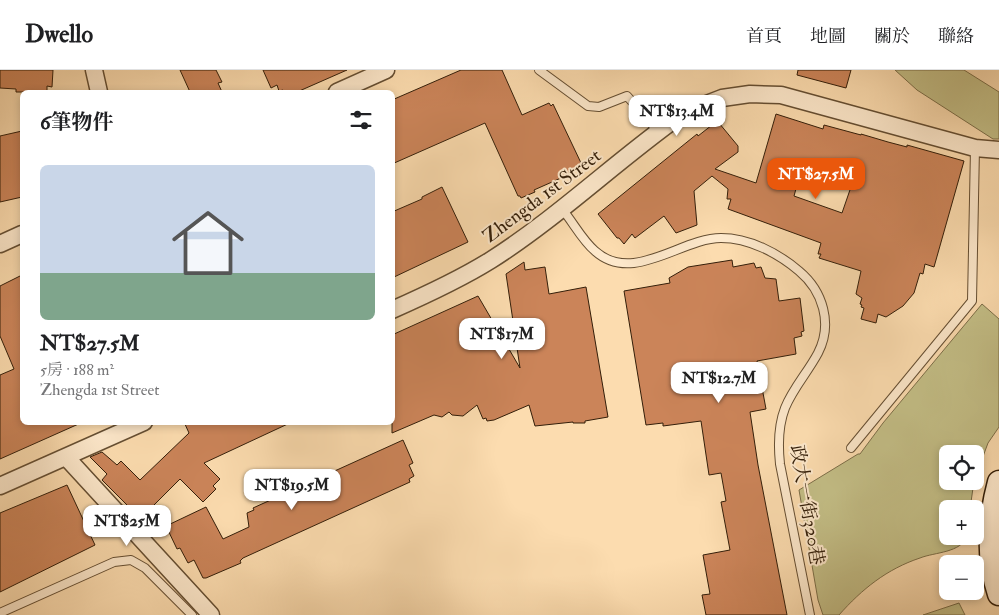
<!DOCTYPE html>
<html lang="zh-TW">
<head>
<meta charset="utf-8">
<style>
	body { margin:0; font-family:"IM FELL Double Pica","Noto Serif TC",serif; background:#f6f6f6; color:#202124; height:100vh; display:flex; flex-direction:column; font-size:19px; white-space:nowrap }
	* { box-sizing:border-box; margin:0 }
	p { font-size:16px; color:#757577 }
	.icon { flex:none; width:28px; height:28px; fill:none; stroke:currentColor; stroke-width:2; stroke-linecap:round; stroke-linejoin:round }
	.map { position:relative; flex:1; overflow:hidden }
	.panel { position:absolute; left:20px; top:20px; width:375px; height:335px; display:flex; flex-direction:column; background:#fff; border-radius:8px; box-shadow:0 2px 8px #0003 }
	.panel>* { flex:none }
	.buttons { position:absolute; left:939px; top:375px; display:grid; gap:10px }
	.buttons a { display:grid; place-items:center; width:45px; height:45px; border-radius:8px; background:#fff; box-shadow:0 2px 8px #0003; font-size:25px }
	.price { position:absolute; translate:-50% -42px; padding:0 11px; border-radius:10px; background:#fff; color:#222; font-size:16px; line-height:32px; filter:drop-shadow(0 1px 2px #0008) }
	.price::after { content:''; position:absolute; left:50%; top:30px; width:15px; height:11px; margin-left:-8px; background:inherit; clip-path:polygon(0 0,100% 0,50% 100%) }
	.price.current { background:#ea580c; color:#fff }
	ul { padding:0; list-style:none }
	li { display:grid; align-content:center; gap:10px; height:265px; padding:0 20px }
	li span { display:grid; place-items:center; height:155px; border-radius:8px; color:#555 }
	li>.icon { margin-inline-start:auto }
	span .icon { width:90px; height:90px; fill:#fffc; stroke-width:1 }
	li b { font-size:21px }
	h2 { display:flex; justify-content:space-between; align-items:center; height:60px; padding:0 20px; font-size:21px }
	header { display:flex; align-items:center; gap:30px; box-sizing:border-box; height:70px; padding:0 25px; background:#fff; border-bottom:1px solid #e0e0e0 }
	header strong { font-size:24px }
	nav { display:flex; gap:28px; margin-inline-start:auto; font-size:18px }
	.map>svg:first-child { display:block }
	.green { fill:#c4bf87; stroke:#7c6e48 }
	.building { fill:#cb8459; stroke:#331e09; fill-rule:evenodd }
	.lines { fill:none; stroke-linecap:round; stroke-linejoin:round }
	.lane-casing { stroke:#654e32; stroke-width:10 }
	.street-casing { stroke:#654e32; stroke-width:19 }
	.secondary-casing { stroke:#331e09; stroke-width:25 }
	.lane { stroke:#fde8cb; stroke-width:8 }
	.street { stroke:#fde8cb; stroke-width:16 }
	.secondary { stroke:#fde8cb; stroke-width:22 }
	.labels { text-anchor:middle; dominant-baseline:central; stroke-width:4; stroke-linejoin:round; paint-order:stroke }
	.street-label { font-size:19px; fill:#331e09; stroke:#fde8cb }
</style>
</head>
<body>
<header>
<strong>Dwello</strong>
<nav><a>首頁</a><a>地圖</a><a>關於</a><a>聯絡</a></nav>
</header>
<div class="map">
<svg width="999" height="545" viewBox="0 0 999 545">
	<rect width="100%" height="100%" fill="#fcdcaf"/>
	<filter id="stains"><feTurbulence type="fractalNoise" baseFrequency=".004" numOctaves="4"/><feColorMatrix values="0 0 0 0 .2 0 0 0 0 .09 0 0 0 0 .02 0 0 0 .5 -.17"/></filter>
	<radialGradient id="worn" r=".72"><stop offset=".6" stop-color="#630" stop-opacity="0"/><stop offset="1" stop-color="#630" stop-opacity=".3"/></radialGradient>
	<!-- green -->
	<path class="green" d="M 895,0 L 964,0 L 999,22 L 999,69 L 993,69 L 917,20 Z
		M 982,234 L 999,249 L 999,357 L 988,373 L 975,408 L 975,384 L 948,384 L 948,411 L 974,411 L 970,439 L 948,439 L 948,466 L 967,466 C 961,483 935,482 920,488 C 887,499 862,519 839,545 L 823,545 L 818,530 L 799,420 L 858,384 L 860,384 L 883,353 Z
		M 959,533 L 965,545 L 923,545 Z"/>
	<!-- building -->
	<path class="building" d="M 0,0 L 53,0 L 52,17 L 47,16 L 47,22 L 16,22 L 16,19 L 0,18 Z
		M 180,0 L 216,0 L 222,12 L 218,13 L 222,22 L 190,22 Z
		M 263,0 L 347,0 L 297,22 L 284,22 L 283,20 L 279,21 L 277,15 L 271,18 Z
		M 461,0 L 502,0 L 522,45 L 549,33 L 551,36 L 553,34 L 582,95 L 569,101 L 570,104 L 534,120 L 535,122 L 521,128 L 520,126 L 518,126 L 485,53 L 392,94 L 392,30 Z
		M 798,0 L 851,0 L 846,18 L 797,5 Z
		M 776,44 L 823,59 L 824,55 L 861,65 L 861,64 L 888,72 L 907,77 L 907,75 L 964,91 L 934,197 L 925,194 L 923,204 L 920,203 L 914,223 L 903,236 L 886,247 L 878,244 L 876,253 L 861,249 L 864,238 L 861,237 L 862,235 L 860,234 L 862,228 L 856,224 L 861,201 L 819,188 L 821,184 L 818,184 L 821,173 L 728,139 L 731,129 L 727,129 L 728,119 L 712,106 L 694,121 L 697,155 L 676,163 L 664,146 L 635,168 L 632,164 L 624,174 L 619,168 L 617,168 L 598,144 L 697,64 L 698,66 L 712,55 L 719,53 L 738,76 L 738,82 L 715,99 L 756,113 ZM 802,97 L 852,114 L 842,143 L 794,126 Z
		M 22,61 L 22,127 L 0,132 L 0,66 Z
		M 442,117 L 468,172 L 392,208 L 392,142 L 422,129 L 422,127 Z
		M 732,190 L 733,197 L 754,193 L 756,198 L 761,197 L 765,208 L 776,209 L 779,231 L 800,228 L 804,261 L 801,262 L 802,266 L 794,268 L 796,284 L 757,291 L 766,339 L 750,342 L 758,395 L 787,545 L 706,545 L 702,525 L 710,524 L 703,485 L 730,480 L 721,432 L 726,431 L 721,403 L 709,405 L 701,351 L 663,356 L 663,353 L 646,355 L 624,221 L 670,213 L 669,208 L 688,197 Z
		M 524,192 L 525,200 L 545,197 L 549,224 L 586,217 L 608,347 L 585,351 L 585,353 L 573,353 L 573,352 L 535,356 L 529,335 L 494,350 L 487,351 L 486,348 L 483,349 L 477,335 L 463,346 L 452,345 L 449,342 L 442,347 L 434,345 L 392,363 L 392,265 L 478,226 L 520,298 L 506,204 Z
		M 22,205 L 22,352 L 83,352 L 0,389 L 0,305 L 14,299 L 0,266 L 0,216 Z
		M 184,352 L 292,352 L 204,393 L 220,409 L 213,416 L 216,419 L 203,432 L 180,409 L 147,442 L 145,441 L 139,447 L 102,410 L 107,404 L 90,387 L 102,382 L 117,395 L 121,391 L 140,410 L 189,363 Z
		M 403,370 L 413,393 L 409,395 L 414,406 L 409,409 L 410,412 L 243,488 L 240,491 L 241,493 L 206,508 L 203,508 L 194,490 L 188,493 L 180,478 L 177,479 L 166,456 L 206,437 L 223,469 L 249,457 L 247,443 L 254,440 L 253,438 Z
		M 67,415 L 95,475 L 0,522 L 0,443 Z"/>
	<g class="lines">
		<defs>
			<path id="lane" d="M 539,0 L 588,36 L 599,37 L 627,26 L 658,61
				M 562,139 C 573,152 582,170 595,181 C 633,215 681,168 721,168 C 749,168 778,183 799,201 C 823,221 833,254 818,283 C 808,302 793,318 785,338 C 778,356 778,375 780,394 L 810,545
				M 851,378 L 972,231 L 975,78
				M 0,543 L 114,492 L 131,490 L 145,498 L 192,545"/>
			<path id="street" d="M 94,0 L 99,22
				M 337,22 L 386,0
				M 0,174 L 22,164
				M 392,240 C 426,225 459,210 491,190 C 557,148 614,93 678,47 L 691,40 L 722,28 L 750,24 L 781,25 L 975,78 L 999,80
				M 66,387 L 211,545
				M 0,416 L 144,352"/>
			<path id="secondary" d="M 999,412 C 989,449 987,488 999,524"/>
		</defs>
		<!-- lane casing -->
		<use href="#lane" class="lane-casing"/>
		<!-- street casing -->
		<use href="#street" class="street-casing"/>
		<!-- secondary casing -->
		<use href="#secondary" class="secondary-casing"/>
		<!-- lane -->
		<use href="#lane" class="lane"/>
		<!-- street -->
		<use href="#street" class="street"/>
		<!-- secondary -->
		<use href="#secondary" class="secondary"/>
	</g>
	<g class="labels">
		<!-- street labels -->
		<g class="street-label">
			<text transform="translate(542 126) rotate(-37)">Zhengda 1st Street</text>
			<text transform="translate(807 435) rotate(80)">政大一街320巷</text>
		</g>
	</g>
	<rect width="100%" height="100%" filter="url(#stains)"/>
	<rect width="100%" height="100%" fill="url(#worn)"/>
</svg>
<div class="buttons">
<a><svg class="icon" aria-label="locate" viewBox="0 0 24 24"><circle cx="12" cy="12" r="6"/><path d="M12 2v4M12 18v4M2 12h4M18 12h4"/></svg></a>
<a>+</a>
<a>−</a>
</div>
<b class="price" style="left:677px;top:67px">NT$13.4M</b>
<b class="price current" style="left:816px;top:130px">NT$27.5M</b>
<b class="price" style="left:502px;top:290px">NT$17M</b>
<b class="price" style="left:719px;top:334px">NT$12.7M</b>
<b class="price" style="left:292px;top:441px">NT$19.5M</b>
<b class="price" style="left:127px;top:477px">NT$25M</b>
<section class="panel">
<h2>6筆物件<svg class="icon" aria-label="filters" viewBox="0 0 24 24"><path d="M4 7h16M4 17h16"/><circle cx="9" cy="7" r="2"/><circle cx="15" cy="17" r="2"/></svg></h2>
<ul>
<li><span style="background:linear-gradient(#c9d6e8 70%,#7fa58c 0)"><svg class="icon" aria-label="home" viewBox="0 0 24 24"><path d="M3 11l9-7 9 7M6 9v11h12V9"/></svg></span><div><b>NT$27.5M</b><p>5房 · 188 m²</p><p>Zhengda 1st Street</p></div></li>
</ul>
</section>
</div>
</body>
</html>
